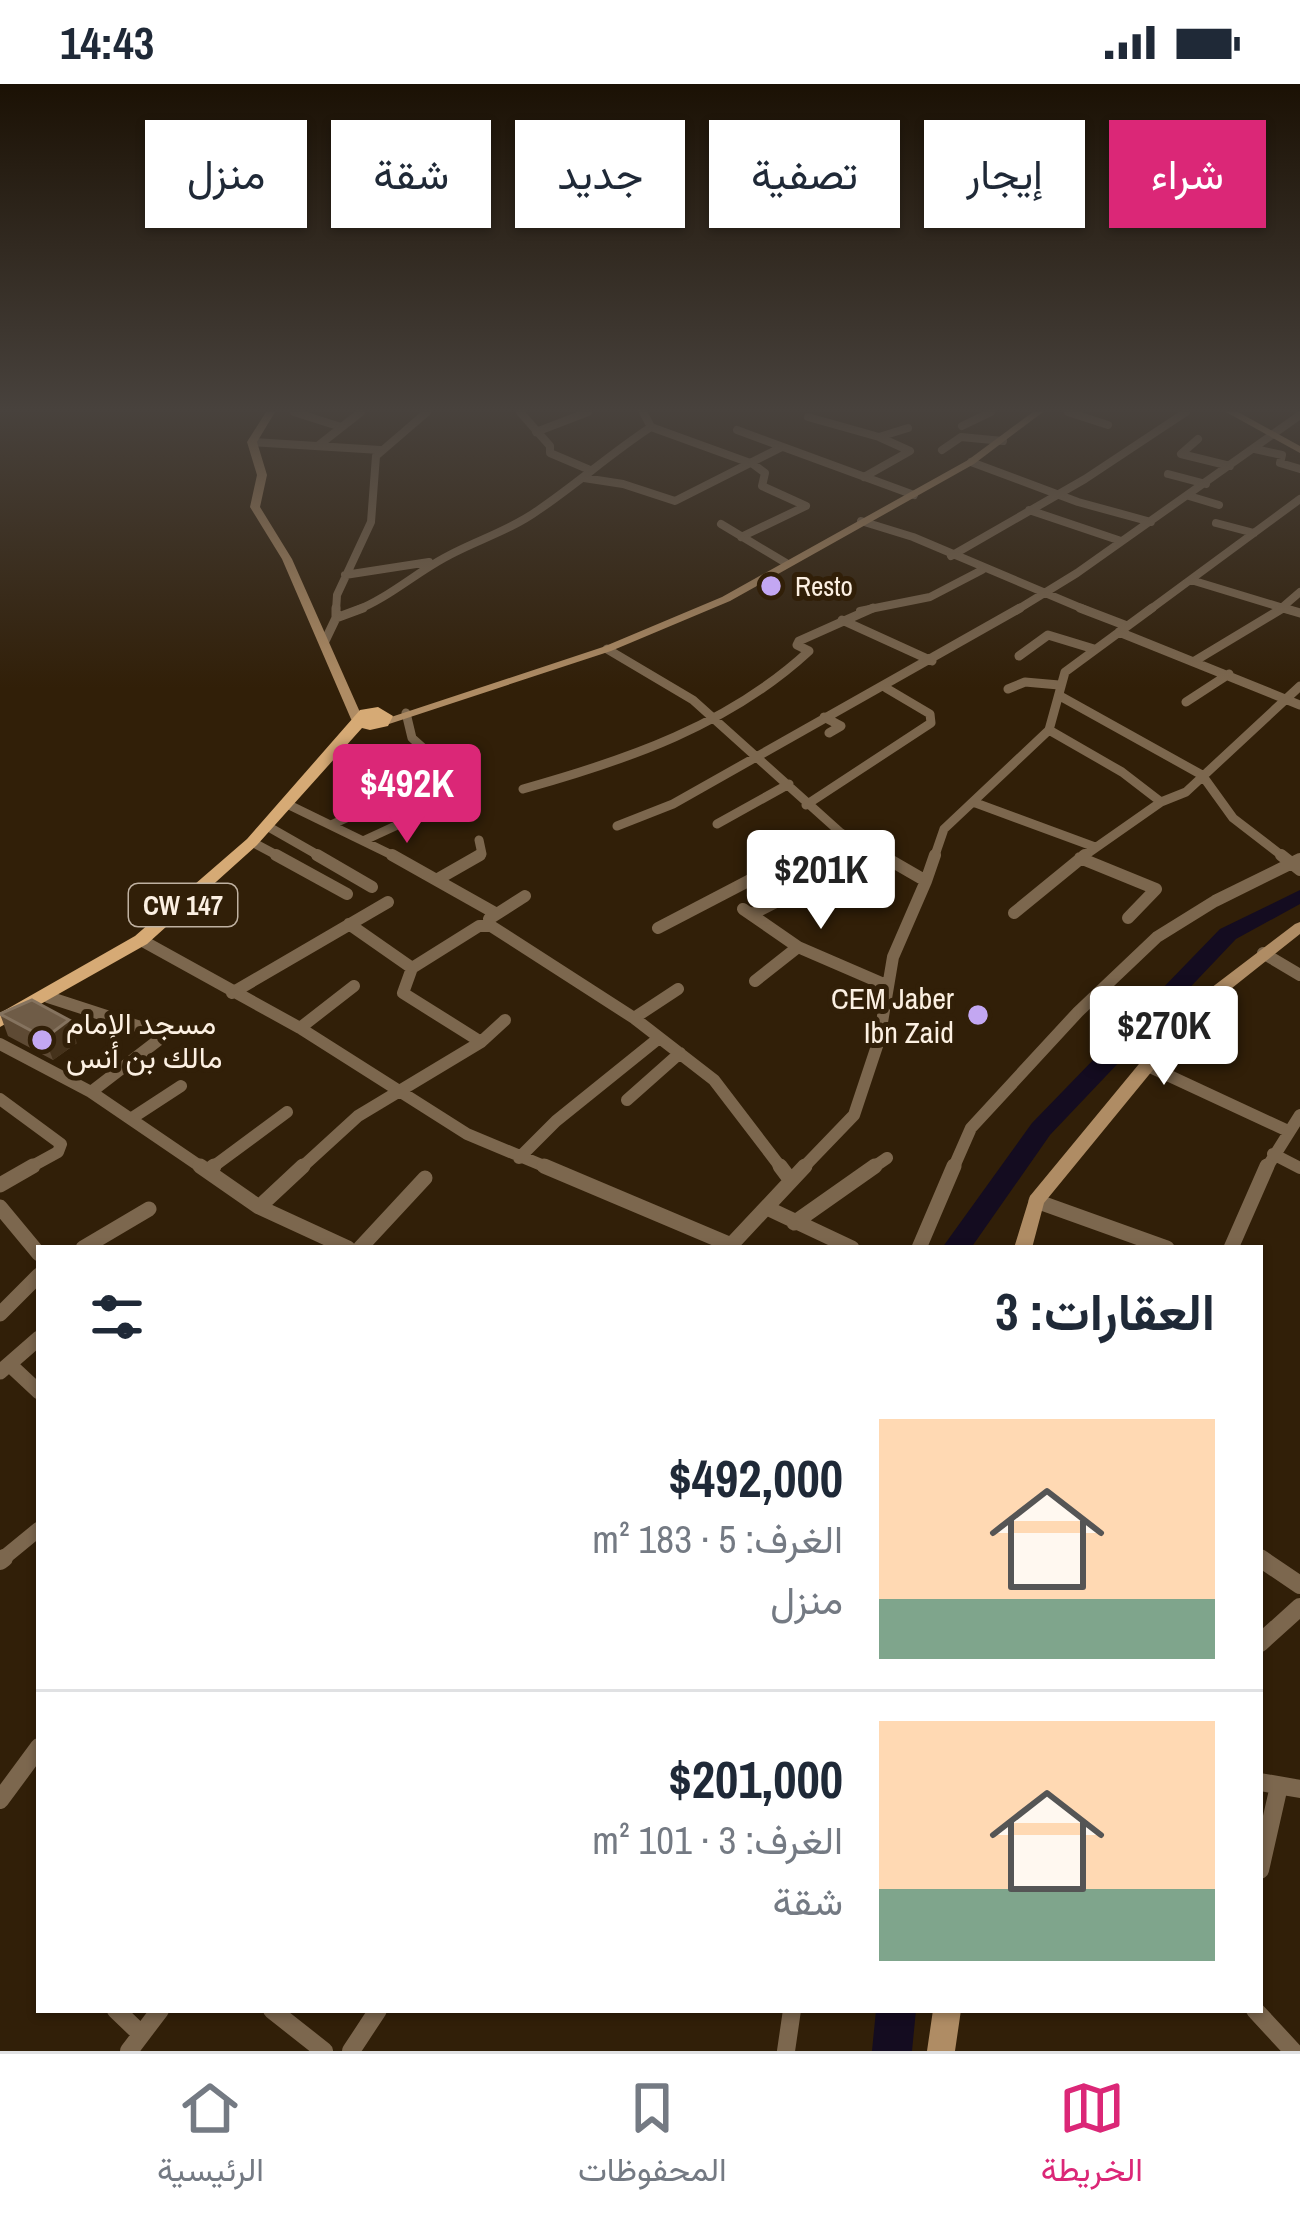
<!DOCTYPE html>
<html lang="ar">
<head>
<meta charset="utf-8">
<style>
	body { margin:0; font-family:"Archivo Narrow",Vazirmatn,sans-serif; background:#f6f6f7; color:#1f2937; direction:rtl; height:100vh; display:flex; flex-direction:column; font-size:45px; white-space:nowrap }
	* { box-sizing:border-box; margin:0 }
	p { font-size:39px; color:#747a83 }
	.icon { flex:none; width:66px; height:66px; fill:none; stroke:currentColor; stroke-width:2; stroke-linecap:round; stroke-linejoin:round }
	.map { position:relative; flex:1; overflow:hidden; direction:ltr }
	.panel { position:absolute; left:36px; top:1161px; width:1227px; height:768px; display:flex; flex-direction:column; background:#fff; border-radius:0px; box-shadow:0 3px 9px #0004; direction:rtl }
	.panel>* { flex:none }
	.guide { position:absolute; left:36px; top:36px; width:1230px; height:108px; direction:rtl; display:flex; gap:24px }
	.price { position:absolute; translate:-50% -102px; padding:0 27px; border-radius:12px; background:#fff; color:#222; font-size:39px; line-height:78px; filter:drop-shadow(0 3px 6px #0008) }
	.price::after { content:''; position:absolute; left:50%; top:72px; width:36px; height:27px; margin-left:-18px; background:inherit; clip-path:polygon(0 0,100% 0,50% 100%) }
	.price.on { background:#db2777; color:#fff }
	ul { padding:0; list-style:none }
	li { display:flex; align-items:center; gap:36px; height:300px; padding:0 48px }
	li+li { border-top:3px solid #e0e1e3 }
	li span { display:grid; place-items:center; flex:none; width:336px; height:240px; border-radius:0px; color:#555 }
	li>.icon { margin-inline-start:auto }
	span .icon { width:144px; height:144px; fill:#fffc; stroke-width:1 }
	li b { font-size:51px }
	h2 { display:flex; justify-content:space-between; align-items:center; height:144px; padding:0 48px; font-size:51px }
	.pill { padding:0 42px; border-radius:0px; background:#fff; box-shadow:0 3px 9px #0004; font-size:42px; line-height:108px }
	.pill.on { background:#db2777; color:#fff }
	.status { display:flex; justify-content:space-between; align-items:center; height:84px; padding:0 60px; background:#fff; direction:ltr }
	.status svg { height:33px; fill:currentColor }
	.dock { display:flex; justify-content:space-around; align-items:center; height:168px; border-top:3px solid #e0e1e3; background:#fff; font-size:33px; color:#747a83 }
	.dock a { display:grid; justify-items:center; gap:6px }
	.dock .on { color:#db2777 }
	.map>svg:first-child { display:block }
	.lines { fill:none; stroke-linecap:round; stroke-linejoin:round }
	.river { fill:#140c20; fill-rule:evenodd }
	.street-far4 { stroke:#7c674e; stroke-width:8 }
	.street-far3 { stroke:#7c674e; stroke-width:9 }
	.street-far2 { stroke:#7c674e; stroke-width:12 }
	.street-far1 { stroke:#7c674e; stroke-width:15 }
	.street { stroke:#7c674e; stroke-width:18 }
	.secondary { fill:#af8c64; fill-rule:evenodd }
	.primary { fill:#d6aa75; fill-rule:evenodd }
	.wall { fill:#5e4a34 }
	.shaded-wall { fill:#45321b }
	.building { fill:#6f5c47; stroke:#85735f; stroke-width:3 }
	.poi-dot { fill:#c3a7f2; stroke:#311f08; stroke-width:4.5 }
	.labels { text-anchor:middle; dominant-baseline:central; stroke-width:10; stroke-linejoin:round; paint-order:stroke }
	.far-poi-label { font-size:27px; fill:#fcf0e2; stroke:#311f08; text-anchor:start }
	.shield { fill:#311f08; stroke:#bfb1a1; stroke-width:3 }
	.shield-label { font-size:27px; font-weight:bold; fill:#fcf0e2 }
	.poi-label { font-size:30px; fill:#fcf0e2; stroke:#311f08; text-anchor:end }
</style>
</head>
<body>
<div class="status"><b>14:43</b><svg viewBox="0 0 49 12"><path d="M0 12V9h3v3zM5 12V6h3v6zM10 12V3h3v9zM15 12V0h3v12zM26 1h20v11H26zM47 4h2v5h-2z"/></svg></div>
<div class="map">
<svg width="1300" height="1967" viewBox="0 0 1300 1967">
	<rect width="100%" height="100%" fill="#311f08"/>
	<g class="lines">
		<!-- river -->
		<path class="river" d="M 1300,806 L 1300,820 L 1236,855 L 1050,1051 L 971,1164 L 942,1164 L 1032,1039 L 1220,845 Z
			M 876,1926 L 916,1926 L 912,1967 L 872,1967 Z"/>
		<!-- street-far4 -->
		<path class="street-far4" d="M 294,328 L 341,343
			M 520,328 L 550,362 L 550,369 L 590,386
			M 1068,328 L 1108,341
			M 808,333 L 879,353
			M 962,342 L 991,328
			M 651,343 L 753,380 L 765,389 L 762,402 L 806,422 L 741,453
			M 737,346 L 914,411
			M 536,348 L 588,328
			M 1198,355 L 1181,370 L 1230,382
			M 252,358 L 380,366
			M 319,361 L 361,328
			M 1255,365 L 1282,371 L 1280,379 L 1300,385
			M 942,366 L 961,353 L 1003,357
			M 971,378 L 1078,418 L 1151,438
			M 1168,390 L 1206,400
			M 864,393 L 910,367 L 879,353 L 908,344
			M 584,394 L 623,400 L 675,417 L 782,363
			M 1189,412 L 1219,421
			M 1029,426 L 1121,457
			M 861,437 L 913,453 L 1088,527
			M 1216,439 L 1254,449
			M 721,440 L 786,479
			M 951,472 L 1085,395 L 1186,328
			M 345,491 L 429,478
			M 1191,496 L 1293,527
			M 336,527 L 337,511 L 371,438 L 376,372 L 427,328
			M 355,527 C 388,514 413,491 444,474 C 474,457 509,447 537,427 C 577,400 611,369 651,343 L 643,328
			M 860,527 L 930,513 L 982,486
			M 1015,527 L 1077,489 L 1300,331
			M 1148,527 L 1300,415
			M 1278,527 L 1300,508"/>
		<!-- street-far3 -->
		<path class="street-far3" d="M 1080,524 L 1127,542
			M 1283,524 L 1300,529
			M 336,534 L 336,524
			M 842,536 L 932,577
			M 1119,548 L 1300,621
			M 325,557 L 336,534 L 363,524
			M 607,565 L 693,616 L 841,749 L 886,774
			M 1019,572 L 1048,551 L 1094,565
			M 1193,578 L 1283,524
			M 1008,605 L 1025,598 L 1059,601
			M 1060,612 L 1202,691 L 1233,734 L 1285,774
			M 1186,618 L 1229,590
			M 406,629 L 412,654 L 440,679
			M 824,633 L 841,642 L 829,649
			M 1049,646 L 1122,688 L 1161,718
			M 333,669 L 360,677 L 400,704 L 413,690
			M 523,705 C 627,676 729,641 809,567 L 797,561 L 799,557 L 873,524
			M 973,718 L 1095,763
			M 287,720 L 398,774
			M 806,721 L 931,639 L 930,630 L 886,604
			M 333,740 L 371,723
			M 717,740 L 789,700
			M 267,742 L 323,774
			M 617,742 L 673,720 L 1020,524
			M 365,756 L 430,726
			M 252,758 L 282,774
			M 474,774 L 482,770 L 479,756
			M 792,774 L 841,749
			M 934,774 L 944,745 L 1049,646 L 1065,588 L 1152,524
			M 1081,774 L 1161,718 L 1186,708 L 1300,602"/>
		<!-- street-far2 -->
		<path class="street-far2" d="M 276,771 L 347,810
			M 317,771 L 372,803
			M 392,771 L 495,829
			M 1281,771 L 1300,786
			M 1080,774 L 1156,805 L 1128,834
			M 438,795 L 480,771
			M 926,797 L 935,771
			M 743,825 L 798,863 L 886,901
			M 1014,829 L 1085,771
			M 752,830 L 784,814
			M 489,835 L 525,812
			M 349,840 L 412,884 L 403,909 L 481,958
			M 658,844 L 798,771
			M 141,856 L 300,944 L 467,1050 L 551,1085
			M 1263,869 L 1300,891
			M 412,884 L 479,842 L 491,842 L 634,934 L 714,996 L 782,1085
			M 755,897 L 798,863
			M 232,909 L 388,818
			M 48,913 L 165,951 L 91,1008
			M 634,934 L 678,905
			M 300,944 L 354,902
			M 0,960 L 91,1008 L 204,1085
			M 1148,982 L 1288,1047
			M 0,1015 L 61,1060 L 58,1068 L 27,1085
			M 627,1016 L 680,969
			M 132,1034 L 181,1002
			M 1273,1070 L 1300,1084
			M 519,1074 L 556,1037 L 659,954
			M 210,1085 L 287,1028
			M 300,1085 L 358,1032 L 481,958 L 505,936
			M 802,1085 L 854,1031 L 879,956 L 893,873 L 926,797 L 881,771
			M 871,1085 L 887,1074
			M 953,1085 L 971,1044 L 1078,928 L 1157,853 L 1215,817 L 1300,775
			M 1266,1085 L 1300,1031"/>
		<!-- street-far1 -->
		<path class="street-far1" d="M 200,1082 L 259,1123 L 348,1164
			M 544,1082 L 731,1161 L 805,1082
			M 780,1082 L 789,1094
			M 208,1087 L 214,1082
			M 0,1101 L 33,1082
			M 1036,1117 L 1167,1164
			M 0,1123 L 39,1170
			M 259,1123 L 303,1082
			M 767,1124 L 852,1164
			M 794,1139 L 875,1082
			M 83,1164 L 149,1125
			M 360,1164 L 425,1094
			M 919,1164 L 954,1082
			M 1231,1164 L 1267,1082
			M 0,1230 L 39,1191
			M 9,1280 L 39,1308
			M 0,1288 L 39,1254
			M 1260,1474 L 1264,1477
			M 0,1477 L 39,1445"/>
		<!-- street -->
		<path class="street" d="M 1260,1474 L 1300,1501
			M 0,1477 L 4,1474
			M 1260,1559 L 1300,1523
			M 1260,1698 L 1300,1705
			M 0,1716 L 39,1663
			M 1260,1786 L 1279,1702
			M 116,1926 L 141,1950
			M 272,1926 L 324,1967
			M 1255,1926 L 1293,1967
			M 129,1967 L 160,1926
			M 351,1967 L 378,1926
			M 786,1967 L 792,1926"/>
		<!-- secondary -->
		<path class="secondary" d="M 266,328 L 275,328 L 257,358 L 267,391 L 260,423 L 292,475 L 363,635 L 361,638 L 353,638 L 351,635 L 282,475 L 250,423 L 257,391 L 247,358 Z
			M 1033,328 L 1043,328 L 974,380 L 730,517 L 611,567 L 389,640 L 385,641 L 379,637 L 603,563 L 722,513 L 968,376 Z
			M 1226,328 L 1238,328 L 1300,362 L 1300,369 Z
			M 1300,838 L 1300,850 L 1198,931 L 1044,1119 L 1032,1164 L 1014,1164 L 1030,1112 L 1186,923 L 1295,840 Z
			M 933,1926 L 961,1926 L 955,1967 L 927,1967 Z"/>
		<!-- primary -->
		<path class="primary" d="M 378,623 L 393,632 L 388,642 L 370,646 L 362,644 L 257,761 L 147,860 L 0,943 L 0,929 L 135,852 L 247,755 L 360,626 Z"/>
	</g>
	<!-- wall -->
	<path class="wall" d="M 0,930 L 77,959 L 53,976 L 8,952 Z"/>
	<!-- shaded-wall -->
	<path class="shaded-wall" d="M 69,936 L 77,959 L 53,976 L 45,954 Z"/>
	<!-- building -->
	<path class="building" d="M 32,916 L 69,936 L 45,954 L 0,930 Z"/>
	<!-- sky -->
	<linearGradient id="sky" x2="0" y2="1"><stop stop-color="#1b1104"/><stop offset="0.54" stop-color="#48423d"/><stop offset="1" stop-color="#48423d" stop-opacity="0"/></linearGradient>
	<rect width="1300" height="604" fill="url(#sky)"/>
	<!-- markers -->
	<g class="poi-dot">
		<circle cx="771" cy="502" r="12"/>
		<circle cx="978" cy="931" r="12"/>
		<circle cx="42" cy="956" r="12"/>
	</g>
	<g class="labels">
		<!-- far-poi labels -->
		<g class="far-poi-label">
			<text x="795" y="502">Resto</text>
		</g>
		<!-- shield labels -->
		<rect class="shield" x="129" y="800" width="108" height="42" rx="9"/>
		<g class="shield-label">
			<text x="183" y="821">CW 147</text>
		</g>
		<!-- poi labels -->
		<g class="poi-label">
			<text x="954" y="914">CEM Jaber<tspan x="954" dy="34">Ibn Zaid</tspan></text>
			<text x="66" y="939" text-anchor="start">مسجد الإمام<tspan x="66" dy="34">مالك بن أنس</tspan></text>
		</g>
	</g>
</svg>
<b class="price on" style="left:407px;top:762px">$492K</b>
<b class="price" style="left:821px;top:848px">$201K</b>
<b class="price" style="left:1164px;top:1004px">$270K</b>
<div class="guide">
<a class="pill on">شراء</a>
<a class="pill">إيجار</a>
<a class="pill">تصفية</a>
<a class="pill">جديد</a>
<a class="pill">شقة</a>
<a class="pill">منزل</a>
</div>
<section class="panel">
<h2>العقارات: 3<svg class="icon" aria-label="filters" viewBox="0 0 24 24"><path d="M4 7h16M4 17h16"/><circle cx="9" cy="7" r="2"/><circle cx="15" cy="17" r="2"/></svg></h2>
<ul>
<li><span style="background:linear-gradient(#ffd9b3 75%,#7fa58c 0)"><svg class="icon" aria-label="home" viewBox="0 0 24 24"><path d="M3 11l9-7 9 7M6 9v11h12V9"/></svg></span><div><b>$492,000</b><p>الغرف: 5 · 183 m²</p><p>منزل</p></div></li>
<li><span style="background:linear-gradient(#ffd9b3 70%,#7fa58c 0)"><svg class="icon" aria-label="home" viewBox="0 0 24 24"><path d="M3 11l9-7 9 7M6 9v11h12V9"/></svg></span><div><b>$201,000</b><p>الغرف: 3 · 101 m²</p><p>شقة</p></div></li>
</ul>
</section>
</div>
<nav class="dock">
<a class="on"><svg class="icon" aria-label="map" viewBox="0 0 24 24"><path d="M3 6l6-2 6 2 6-2v14l-6 2-6-2-6 2zM9 4v14M15 6v14"/></svg>الخريطة</a>
<a><svg class="icon" aria-label="saved" viewBox="0 0 24 24"><path d="M7 4h10v16l-5-4-5 4z"/></svg>المحفوظات</a>
<a><svg class="icon" aria-label="home" viewBox="0 0 24 24"><path d="M3 11l9-7 9 7M6 9v11h12V9"/></svg>الرئيسية</a>
</nav>
</body>
</html>
